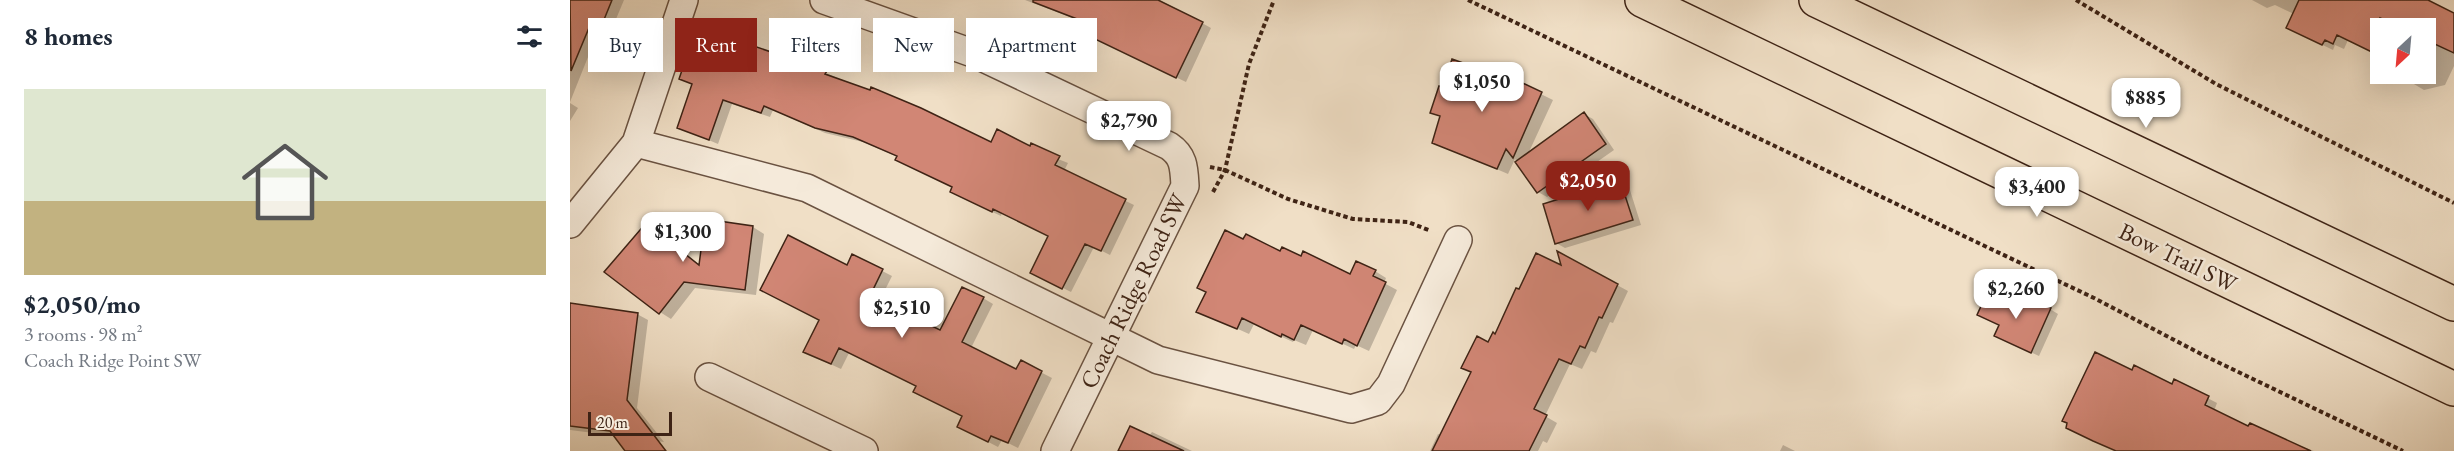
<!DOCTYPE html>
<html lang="en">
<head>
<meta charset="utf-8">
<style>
	body { margin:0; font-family:"EB Garamond",serif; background:#f2f2f3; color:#1f2937; height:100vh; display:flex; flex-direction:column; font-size:22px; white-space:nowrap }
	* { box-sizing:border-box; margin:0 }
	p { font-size:20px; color:#747a83 }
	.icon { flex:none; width:33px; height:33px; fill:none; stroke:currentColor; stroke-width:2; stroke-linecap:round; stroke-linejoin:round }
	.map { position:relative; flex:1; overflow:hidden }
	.panel { display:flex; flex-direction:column; background:#fff; width:570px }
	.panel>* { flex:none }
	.top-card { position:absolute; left:18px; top:18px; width:570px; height:54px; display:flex; gap:12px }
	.needle { width:39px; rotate:206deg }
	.tools { position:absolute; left:1800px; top:18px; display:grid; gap:12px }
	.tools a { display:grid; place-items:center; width:66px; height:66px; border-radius:0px; background:#fff; box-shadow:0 6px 24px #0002; font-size:30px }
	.scale { position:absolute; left:18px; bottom:15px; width:84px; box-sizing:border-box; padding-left:6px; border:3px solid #3e2315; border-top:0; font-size:16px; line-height:21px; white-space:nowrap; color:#3e2315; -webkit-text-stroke:4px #f5eada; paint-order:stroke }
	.price { position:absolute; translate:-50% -51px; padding:0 14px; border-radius:12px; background:#fff; color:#222; font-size:20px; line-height:39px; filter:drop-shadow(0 2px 3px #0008) }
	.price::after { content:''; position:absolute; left:50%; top:36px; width:18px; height:14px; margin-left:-9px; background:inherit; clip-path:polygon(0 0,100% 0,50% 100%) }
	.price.selected { background:#8f2418; color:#fff }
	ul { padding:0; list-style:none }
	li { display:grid; align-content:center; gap:12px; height:318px; padding:0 24px }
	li+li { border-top:2px solid #e0e1e3 }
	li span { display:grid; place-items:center; height:186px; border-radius:0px; color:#555 }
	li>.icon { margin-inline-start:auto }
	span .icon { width:108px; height:108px; fill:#fffc; stroke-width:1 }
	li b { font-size:26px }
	h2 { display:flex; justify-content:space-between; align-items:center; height:72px; padding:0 24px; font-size:26px }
	.tag { padding:0 21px; border-radius:0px; background:#fff; box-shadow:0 6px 24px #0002; font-size:21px; line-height:54px }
	.tag.selected { background:#8f2418; color:#fff }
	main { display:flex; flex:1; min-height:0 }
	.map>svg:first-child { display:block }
	.shadow { fill:#0003 }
	.building { fill:#d18675; stroke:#3e2315; stroke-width:1.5 }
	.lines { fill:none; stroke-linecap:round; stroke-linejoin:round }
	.minor-casing { stroke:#6a5241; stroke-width:30 }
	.major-casing { stroke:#3e2315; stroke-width:36 }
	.path { stroke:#3e2315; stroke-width:4; stroke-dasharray:4.5 3; stroke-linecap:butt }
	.minor { stroke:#f5eada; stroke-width:27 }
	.major { stroke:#f0dfc6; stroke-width:33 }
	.labels { text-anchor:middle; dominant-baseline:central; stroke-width:5; stroke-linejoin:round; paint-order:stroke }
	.street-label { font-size:24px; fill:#3e2315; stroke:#f5eada }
</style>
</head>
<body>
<main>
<section class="panel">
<h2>8 homes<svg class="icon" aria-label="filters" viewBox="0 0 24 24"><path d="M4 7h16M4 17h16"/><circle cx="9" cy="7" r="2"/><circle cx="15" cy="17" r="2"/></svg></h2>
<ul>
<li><span style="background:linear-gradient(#dfe7d0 60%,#c2b280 0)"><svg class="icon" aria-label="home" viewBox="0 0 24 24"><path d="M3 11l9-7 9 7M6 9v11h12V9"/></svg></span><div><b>$2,050/mo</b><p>3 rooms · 98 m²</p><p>Coach Ridge Point SW</p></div></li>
</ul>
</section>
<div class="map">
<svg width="1884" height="451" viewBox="0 0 1884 451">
	<rect width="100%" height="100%" fill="#f0dfc6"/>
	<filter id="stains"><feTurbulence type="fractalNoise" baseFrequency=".00333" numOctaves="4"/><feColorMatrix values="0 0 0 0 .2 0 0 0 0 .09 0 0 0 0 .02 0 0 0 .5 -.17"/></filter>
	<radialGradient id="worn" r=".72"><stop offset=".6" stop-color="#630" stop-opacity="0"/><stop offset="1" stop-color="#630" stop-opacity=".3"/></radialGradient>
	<!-- shadow -->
	<path class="shadow" d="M 0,0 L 54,0 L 41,31 L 30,27 L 0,102 Z
		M 455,0 L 590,0 L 641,28 L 616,82 L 513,33 L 508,20 Z
		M 1682,0 L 1854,0 L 1884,15 L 1884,66 L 1875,85 L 1854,90 L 1827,74 L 1856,74 L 1856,28 L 1810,28 L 1810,54 L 1778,40 L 1774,49 L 1765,45 L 1763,50 L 1728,33 L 1724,14 L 1705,5 L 1697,8 Z
		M 167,36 L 176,41 L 175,44 L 256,73 L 422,144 L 461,148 L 498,163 L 494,171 L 564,205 L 540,255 L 524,247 L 501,292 L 471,277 L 480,236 L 432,213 L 431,216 L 390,197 L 384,187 L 328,157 L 293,142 L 255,133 L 203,110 L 200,117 L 162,104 L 148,144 L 108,127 L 124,85 L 111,79 Z
		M 934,76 L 983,100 L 958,154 L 1014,114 L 1023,119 L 1044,150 L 977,197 L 968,192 L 945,159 L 938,174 L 864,142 L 871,117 L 862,112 Z
		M 0,103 L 8,108 L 0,121 Z
		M 1050,181 L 1059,187 L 1071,225 L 995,248 L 986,243 Z
		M 136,221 L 183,227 L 194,234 L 186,295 L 125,288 L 101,319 L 90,312 L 76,225 L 131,266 Z
		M 674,241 L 781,276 L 805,271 L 816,278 L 814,283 L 827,290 L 799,351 L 786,345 L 784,349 L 743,330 L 736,345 L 724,340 L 723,342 L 684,324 L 679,334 L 628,311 Z
		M 283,256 L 322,276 L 309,302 L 371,332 L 413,298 L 423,304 L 401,348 L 447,371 L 451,362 L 482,378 L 448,448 L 432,440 L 428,447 L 399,432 L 394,417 L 347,386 L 279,353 L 271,369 L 245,357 Z
		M 994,268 L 1047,285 L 1058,291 L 1043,323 L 1040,322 L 1026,353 L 1021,351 L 1012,369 L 1000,364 L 975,416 L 987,423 L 977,443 L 973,441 L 968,451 L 860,451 L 868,434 L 871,435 L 919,344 L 926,336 L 949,291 Z
		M 1480,309 L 1488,314 L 1469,356 L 1434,340 L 1451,310 Z
		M 67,314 L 78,320 L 67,408 L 94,442 L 0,430 L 0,320 Z
		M 1563,372 L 1602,386 L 1605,381 L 1647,403 L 1644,411 L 1679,428 L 1744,451 L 1547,451 Z
		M 582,432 L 622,451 L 550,451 L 579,436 Z
		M 1213,445 L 1225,451 L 1210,451 Z"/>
	<!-- building -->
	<path class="building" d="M 0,0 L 42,0 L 31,27 L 21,23 L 1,71 Z
		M 463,0 L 588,0 L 633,22 L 606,78 L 502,28 L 507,19 L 463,2 Z
		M 1729,0 L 1858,0 L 1884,13 L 1884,53 L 1856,40 L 1856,28 L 1833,28 L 1810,18 L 1810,56 L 1767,35 L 1763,44 L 1755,40 L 1752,45 L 1716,28 Z
		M 132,21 L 168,34 L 166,40 L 257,71 L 255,74 L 300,90 L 301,87 L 351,108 L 421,142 L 427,129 L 460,146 L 461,143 L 490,156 L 485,165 L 556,199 L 531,251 L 515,244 L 492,289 L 460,273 L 478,236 L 423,209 L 422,212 L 380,192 L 382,187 L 325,160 L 327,156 L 283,137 L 245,128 L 194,106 L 191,113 L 153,100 L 139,140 L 107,128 L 122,84 L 109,79 L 122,41 L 125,42 Z
		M 882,59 L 932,77 L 933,74 L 972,92 L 943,158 L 936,149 L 927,169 L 862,143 L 870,116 L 860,113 L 869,86 L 873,87 Z
		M 1014,112 L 1036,144 L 967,193 L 945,162 Z
		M 1050,180 L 1063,220 L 985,244 L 973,204 Z
		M 135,219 L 183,226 L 175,290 L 114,282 L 89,314 L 34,272 L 76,223 L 129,265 Z
		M 655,230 L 673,239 L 676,234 L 710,251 L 712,247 L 731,256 L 733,251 L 780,274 L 786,261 L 806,270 L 803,276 L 816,282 L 787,346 L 774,339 L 772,344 L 731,325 L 724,340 L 712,334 L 711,337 L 672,318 L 667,329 L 626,312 L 636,292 L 627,288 Z
		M 218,235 L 277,265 L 282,254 L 313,269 L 300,296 L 370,330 L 392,287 L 414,297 L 392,342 L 446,369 L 451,360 L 472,371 L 438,443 L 421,436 L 418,442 L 387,427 L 392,416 L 343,392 L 346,386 L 269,348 L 261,364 L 233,352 L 249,320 L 190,290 Z
		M 987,251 L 1048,284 L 1032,318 L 1029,317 L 1015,348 L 1010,346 L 1001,364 L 989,359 L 964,409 L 977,415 L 959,451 L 862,451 L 901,372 L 891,368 L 907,336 L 918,342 L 923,332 L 925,334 L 946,288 L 949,289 L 966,253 L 991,265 Z
		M 1417,293 L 1451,308 L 1456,297 L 1481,308 L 1461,353 L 1424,336 L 1429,325 L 1407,315 Z
		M 0,303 L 68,313 L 57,400 L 96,451 L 55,451 L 40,431 L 0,426 Z
		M 1525,352 L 1562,370 L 1564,365 L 1602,384 L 1604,379 L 1639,396 L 1635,405 L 1678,426 L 1680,423 L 1741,451 L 1546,451 L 1523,441 L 1496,428 L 1497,423 L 1492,421 Z
		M 560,426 L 614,451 L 548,451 Z"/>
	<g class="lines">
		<defs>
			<path id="minor" d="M 254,0 L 405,54 L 599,146 C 614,156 614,168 615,186 L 485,451
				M 66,143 L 237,188 L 588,360 L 781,409 L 808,401 L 821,384 L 888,240
				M 0,224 L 66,143 L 114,0
				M 139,377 L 294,451"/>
			<path id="major" d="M 1072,0 L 1884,389
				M 1246,0 L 1884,304"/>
		</defs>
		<!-- minor casing -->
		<use href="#minor" class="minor-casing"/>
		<!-- major casing -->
		<use href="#major" class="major-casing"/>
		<!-- path -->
		<path class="path" d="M 898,0 L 1524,298 L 1633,355 L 1833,451
			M 1506,0 L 1646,84 L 1884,203
			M 640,167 L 655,170 L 718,199 L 783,219 L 838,222 L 861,231
			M 643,192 L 655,170 L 679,64 L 704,0"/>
		<!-- minor -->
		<use href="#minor" class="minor"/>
		<!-- major -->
		<use href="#major" class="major"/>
	</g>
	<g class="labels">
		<!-- street labels -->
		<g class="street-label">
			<text transform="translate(1608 257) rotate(26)">Bow Trail SW</text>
			<text transform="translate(563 291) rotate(-64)">Coach Ridge Road SW</text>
		</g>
	</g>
	<rect width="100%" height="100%" filter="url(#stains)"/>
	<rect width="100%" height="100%" fill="url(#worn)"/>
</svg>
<div class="tools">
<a><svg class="needle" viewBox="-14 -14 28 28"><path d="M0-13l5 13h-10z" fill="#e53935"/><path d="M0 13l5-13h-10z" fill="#747a83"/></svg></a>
</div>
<div class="scale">20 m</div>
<b class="price" style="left:912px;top:113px">$1,050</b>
<b class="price" style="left:1576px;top:129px">$885</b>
<b class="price" style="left:559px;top:152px">$2,790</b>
<b class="price selected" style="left:1018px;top:212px">$2,050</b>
<b class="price" style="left:1467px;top:218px">$3,400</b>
<b class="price" style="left:113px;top:263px">$1,300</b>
<b class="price" style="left:1446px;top:320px">$2,260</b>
<b class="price" style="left:332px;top:339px">$2,510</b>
<div class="top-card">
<a class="tag">Buy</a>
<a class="tag selected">Rent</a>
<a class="tag">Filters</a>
<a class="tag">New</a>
<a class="tag">Apartment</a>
</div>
</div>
</main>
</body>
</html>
